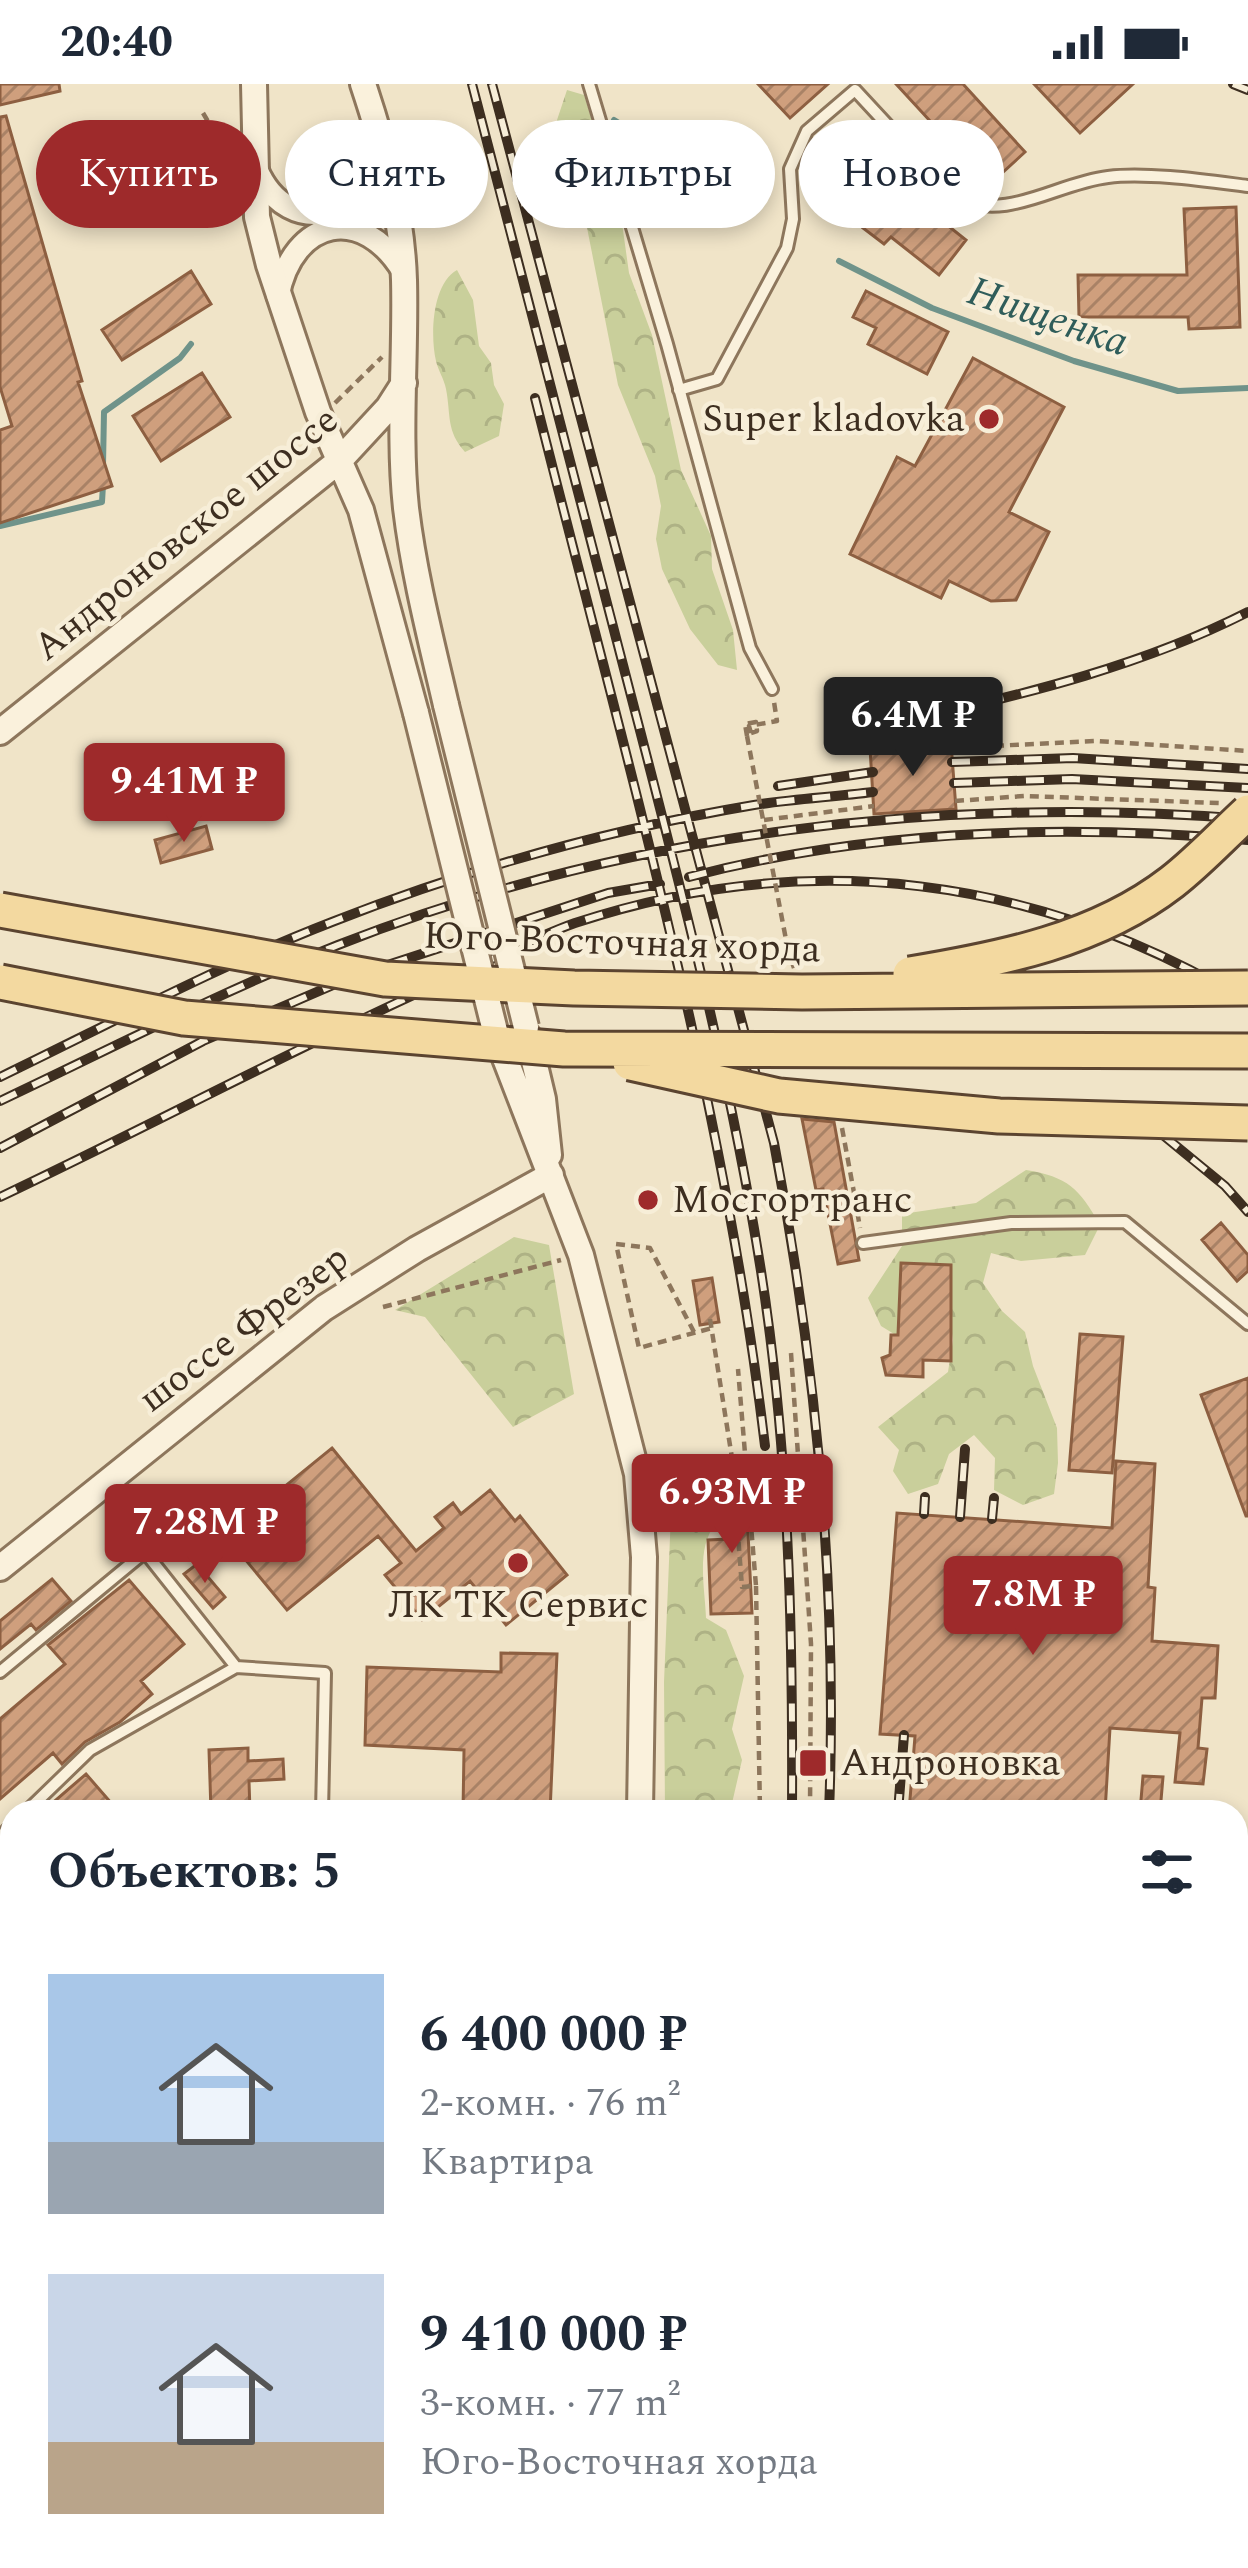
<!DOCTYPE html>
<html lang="ru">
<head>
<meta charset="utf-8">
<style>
	body { margin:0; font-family:Spectral,serif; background:#f6f6f7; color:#1f2937; height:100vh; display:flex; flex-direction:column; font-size:45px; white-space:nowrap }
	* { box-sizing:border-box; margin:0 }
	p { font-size:39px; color:#747a83 }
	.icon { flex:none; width:66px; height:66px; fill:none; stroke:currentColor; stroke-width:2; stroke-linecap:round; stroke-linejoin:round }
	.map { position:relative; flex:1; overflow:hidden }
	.sheet { position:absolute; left:0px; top:1716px; width:1248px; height:768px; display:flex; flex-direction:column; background:#fff; border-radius:36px 36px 0 0; box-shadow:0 6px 18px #0003 }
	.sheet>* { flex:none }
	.top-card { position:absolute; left:36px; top:36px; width:1176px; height:108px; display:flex; gap:24px }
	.price { position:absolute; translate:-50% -102px; padding:0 27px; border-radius:12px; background:#9e2a2b; color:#fff; font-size:39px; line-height:78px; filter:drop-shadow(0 3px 6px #0008) }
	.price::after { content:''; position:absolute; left:50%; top:72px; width:36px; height:27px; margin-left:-18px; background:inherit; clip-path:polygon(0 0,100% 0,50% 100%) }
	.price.current { background:#222; color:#fff }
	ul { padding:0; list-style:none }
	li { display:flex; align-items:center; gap:36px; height:300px; padding:0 48px }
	li span { display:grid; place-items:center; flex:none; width:336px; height:240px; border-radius:0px; color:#555 }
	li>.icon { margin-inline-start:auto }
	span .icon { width:144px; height:144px; fill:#fffc; stroke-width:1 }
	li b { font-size:51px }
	h2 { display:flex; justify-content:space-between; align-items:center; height:144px; padding:0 48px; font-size:51px }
	.chip { padding:0 42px; border-radius:54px; background:#fff; box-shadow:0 6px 18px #0003; font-size:42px; line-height:108px }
	.chip.current { background:#9e2a2b; color:#fff }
	.status { display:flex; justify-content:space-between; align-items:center; height:84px; padding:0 60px; background:#fff; direction:ltr }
	.status svg { height:33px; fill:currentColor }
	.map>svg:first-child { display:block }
	.forest { fill:url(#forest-crowns) }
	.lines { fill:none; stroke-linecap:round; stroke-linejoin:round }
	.stream { stroke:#6f938a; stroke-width:6 }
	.building { fill:url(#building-hatch); stroke:#8d5f41; stroke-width:3 }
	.service-casing { stroke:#8d765c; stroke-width:16 }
	.minor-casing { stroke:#8d765c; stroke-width:27 }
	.tertiary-casing { stroke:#8d765c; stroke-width:30 }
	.path { stroke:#8d765c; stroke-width:4.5; stroke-dasharray:9 6; stroke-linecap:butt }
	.service { stroke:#faf1dc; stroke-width:10 }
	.minor { stroke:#faf1dc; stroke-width:21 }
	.tertiary { stroke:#faf1dc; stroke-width:24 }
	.rail-casing { stroke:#3d2e20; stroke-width:10 }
	.rail { stroke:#f7eed8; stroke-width:6; stroke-dasharray:18; stroke-linecap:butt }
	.tertiary-bridge-casing { stroke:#8d765c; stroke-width:30; stroke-linecap:butt }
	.primary-bridge-casing { stroke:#5b4430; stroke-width:39; stroke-linecap:butt }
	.path-bridge { stroke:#8d765c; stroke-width:4.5; stroke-dasharray:9 6; stroke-linecap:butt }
	.tertiary-bridge { stroke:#faf1dc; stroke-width:24 }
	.primary-bridge { stroke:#f3d9a0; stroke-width:33 }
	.poi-dot { fill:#9e2a2b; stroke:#f7eed8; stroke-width:4.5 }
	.labels { text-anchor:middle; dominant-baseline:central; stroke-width:9; stroke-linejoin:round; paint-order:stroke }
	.poi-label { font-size:39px; fill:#3d2e20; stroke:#f7eed8; text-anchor:start }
	.street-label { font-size:39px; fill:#3d2e20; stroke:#f7eed8 }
	.water-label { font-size:42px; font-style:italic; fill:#2f5d5a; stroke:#f7eed8 }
</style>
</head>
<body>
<div class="status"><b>20:40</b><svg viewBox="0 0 49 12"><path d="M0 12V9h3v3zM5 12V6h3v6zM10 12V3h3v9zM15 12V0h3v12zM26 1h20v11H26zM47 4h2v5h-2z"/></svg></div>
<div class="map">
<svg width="1248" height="2484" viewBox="0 0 1248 2484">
	<defs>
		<pattern id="forest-crowns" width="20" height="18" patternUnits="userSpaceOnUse" patternTransform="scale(3)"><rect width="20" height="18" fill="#c9cf9b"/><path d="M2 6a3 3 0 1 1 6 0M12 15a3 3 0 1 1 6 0" fill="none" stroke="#aeb285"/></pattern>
		<pattern id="building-hatch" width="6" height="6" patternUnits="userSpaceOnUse" patternTransform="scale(3)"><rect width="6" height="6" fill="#cf9f7d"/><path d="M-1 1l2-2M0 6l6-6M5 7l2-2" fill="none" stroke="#a98266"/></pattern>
	</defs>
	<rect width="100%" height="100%" fill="#f0e4c8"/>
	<!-- forest -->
	<path class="forest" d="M 567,6 L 584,11 L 620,125 L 629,189 L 652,251 L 681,386 L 711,452 L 712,485 L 733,546 L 737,586 L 718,581 L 690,545 L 662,485 L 656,455 L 661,422 L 655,392 L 618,301 L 578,98 L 557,36 Z
		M 457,186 L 473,216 L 479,262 L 491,279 L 494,301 L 504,320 L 499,352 L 465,368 C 446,347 451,331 446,305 C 444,295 438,286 436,277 C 430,251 432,200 457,186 Z
		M 1026,1086 C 1068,1093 1079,1104 1100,1141 L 1085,1171 L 1021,1177 L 991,1169 L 983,1199 L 1002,1227 L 1025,1248 L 1033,1282 L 1057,1344 L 1058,1379 L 1054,1410 L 1023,1421 L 994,1406 L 995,1374 L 974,1351 L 949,1370 L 938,1400 L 908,1410 L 893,1387 L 899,1366 L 878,1343 L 948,1288 L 953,1256 L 948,1225 L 907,1258 L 881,1242 L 868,1214 L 902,1162 L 902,1130 L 976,1119 Z
		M 514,1153 L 549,1161 L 574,1310 L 513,1343 L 425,1233 L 395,1226 Z
		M 697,1384 L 717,1402 L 721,1435 C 694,1457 705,1502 706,1534 L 726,1546 L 744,1592 L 732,1645 L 742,1676 L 730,1728 L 665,1728 L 664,1598 L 672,1405 L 682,1391 Z"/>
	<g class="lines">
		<!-- stream -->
		<path class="stream" d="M 614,36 L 741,114
			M 839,177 L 932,224 L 1074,277 L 1178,307 L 1248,304
			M 103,381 L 104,328 L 180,274 L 191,260
			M 0,442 L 102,418 L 103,401"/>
	</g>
	<!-- building -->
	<path class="building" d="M 0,0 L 59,0 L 60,7 L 0,21 Z
		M 758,0 L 828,0 L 790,34 Z
		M 896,0 L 963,0 L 1025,68 L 989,101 Z
		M 1034,0 L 1133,0 L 1080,49 Z
		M 6,32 L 82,297 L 78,298 L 112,402 L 0,439 L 0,346 L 12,342 L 0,303 L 0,33 Z
		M 854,40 L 892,82 L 883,90 L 966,156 L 939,191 L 891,153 L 884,160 L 863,144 L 878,125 L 824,65 Z
		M 1236,123 L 1240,243 L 1189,245 L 1188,233 L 1079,233 L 1078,191 L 1187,191 L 1184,125 Z
		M 191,187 L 211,220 L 122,276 L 102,246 Z
		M 866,207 L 948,248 L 927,290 L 868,260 L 876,244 L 853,233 Z
		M 973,274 L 1064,323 L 1009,428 L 1049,448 L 1016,516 L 991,517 L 949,497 L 941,514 L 850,470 L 897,373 L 915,382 Z
		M 202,289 L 230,333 L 161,377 L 133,332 Z
		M 951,659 L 956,725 L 874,730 L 870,664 Z
		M 206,742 L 212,765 L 161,779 L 155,756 Z
		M 802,1035 L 834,1038 L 859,1176 L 838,1180 L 823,1105 L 816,1106 Z
		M 1221,1139 L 1248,1171 L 1248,1187 L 1237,1197 L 1202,1156 Z
		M 901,1179 L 951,1181 L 951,1277 L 923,1276 L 923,1293 L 886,1291 L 882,1274 L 890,1271 L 891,1251 L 898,1251 Z
		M 712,1194 L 719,1238 L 700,1241 L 693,1197 Z
		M 1080,1250 L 1123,1253 L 1112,1389 L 1069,1386 Z
		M 1248,1294 L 1248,1432 L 1246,1432 L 1201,1311 Z
		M 332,1364 L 416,1467 L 444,1444 L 435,1433 L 453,1419 L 461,1430 L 490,1406 L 515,1437 L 520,1432 L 567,1491 L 506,1541 L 470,1497 L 422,1536 L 385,1491 L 401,1479 L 378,1452 L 287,1526 L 225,1451 Z
		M 1116,1377 L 1155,1380 L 1148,1503 L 1155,1504 L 1152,1557 L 1218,1562 L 1215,1614 L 1202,1614 L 1198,1664 L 1207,1665 L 1203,1700 L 1175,1698 L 1180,1649 L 1110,1644 L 1105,1728 L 909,1728 L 915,1652 L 880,1650 L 897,1429 L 1112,1444 Z
		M 745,1389 L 752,1529 L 711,1530 L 708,1456 L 729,1455 L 725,1392 Z
		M 197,1480 L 225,1513 L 213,1524 L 184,1490 Z
		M 52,1495 L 71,1517 L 36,1546 L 31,1540 L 0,1565 L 0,1537 Z
		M 129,1496 L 184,1560 L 141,1597 L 152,1610 L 120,1638 L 85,1658 L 62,1680 L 53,1669 L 0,1715 L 0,1635 L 65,1580 L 48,1561 Z
		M 501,1569 L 557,1570 L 550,1728 L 463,1728 L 464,1666 L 365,1661 L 367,1583 L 501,1588 Z
		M 248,1664 L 248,1677 L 283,1675 L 284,1695 L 249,1697 L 250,1728 L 211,1728 L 209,1666 Z
		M 86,1690 L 119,1728 L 42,1728 Z
		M 1143,1692 L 1163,1693 L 1160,1728 L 1140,1728 Z"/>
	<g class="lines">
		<defs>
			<path id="service" d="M 589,0 L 667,260 L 750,564 L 772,605
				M 679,306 L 717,295 L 787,164 L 793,135 L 790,85 L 807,47 L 855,6 L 955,114 C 1009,138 1056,99 1108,93 C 1147,88 1208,97 1248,102
				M 863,1159 L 1011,1139 L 1125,1138 L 1248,1240
				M 0,1588 L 145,1468 L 236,1583
				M 26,1728 L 90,1666 L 236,1583 L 325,1589 L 322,1728
				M 0,1753 L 12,1741
				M 0,1969 L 12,1982
				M 1236,2117 L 1248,2094
				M 461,2472 L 491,2484
				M 172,2484 L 186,2472
				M 945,2484 L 953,2472"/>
			<path id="minor" d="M 257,86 C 289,159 373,133 381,60
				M 278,212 C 293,134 363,119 404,189"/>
			<path id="tertiary" d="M 254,0 L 257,133 L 269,181 L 318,328 L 361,426 L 416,629
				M 363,0 C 384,63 402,129 404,196 C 406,271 398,349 406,424 C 414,491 431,556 446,621
				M 0,648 L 339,377 L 388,324 L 404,299
				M 496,951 L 581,1171 L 637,1390 L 644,1473 L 640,1728
				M 528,952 L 543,1015 L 549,1071
				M 0,1484 L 324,1224 L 417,1165 L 551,1091
				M 524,2484 L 527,2472"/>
		</defs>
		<!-- service casing -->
		<use href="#service" class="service-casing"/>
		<!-- minor casing -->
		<use href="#minor" class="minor-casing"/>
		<!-- tertiary casing -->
		<use href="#tertiary" class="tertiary-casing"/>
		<!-- path -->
		<path class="path" d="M 203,29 L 233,80
			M 335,319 L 382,273
			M 751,649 L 749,642 L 777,637 L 774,618
			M 747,652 L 745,640 L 756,638 L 757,647 L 751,649
			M 950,664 L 1096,657 L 1248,667
			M 955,717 L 1024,712 L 1219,719
			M 764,736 L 874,722
			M 788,866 L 794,884
			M 842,1044 L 855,1114 L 847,1115
			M 855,1114 L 860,1144
			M 383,1223 L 561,1176
			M 710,1235 L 732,1374 L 742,1503 L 756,1502 L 738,1285
			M 694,1248 L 650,1164 L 616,1160 L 639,1264 L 712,1244
			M 791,1269 L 811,1560 L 810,1728
			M 756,1502 L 760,1728"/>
		<!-- service -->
		<use href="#service" class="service"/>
		<!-- minor -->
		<use href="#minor" class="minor"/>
		<!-- tertiary -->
		<use href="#tertiary" class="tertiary"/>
		<defs>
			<path id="rail" d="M 472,0 C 524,201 577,403 629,604 C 679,797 730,990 761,1187 C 789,1367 793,1546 792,1728
				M 492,0 L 774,1059 C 816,1280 838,1502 829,1728
				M 1233,0 L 1248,6
				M 535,314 C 622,661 723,1007 765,1362
				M 916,635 C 1029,609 1144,581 1248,528
				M 952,678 L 1073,674 L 1248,685
				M 954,699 L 1072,695 L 1248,704
				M 778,702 L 873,688
				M 689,793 C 868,746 1064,740 1248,756
				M 0,993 C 110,940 218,882 332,838 C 467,785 611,745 754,721 C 793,715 833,713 873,708
				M 0,1017 C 112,964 223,907 338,861 C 625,748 942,711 1248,735
				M 1164,1052 L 1225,1102 L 1248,1128
				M 0,1064 L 203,957 L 354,892 L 608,809 L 660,800
				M 0,1113 C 148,1043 293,965 442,898 C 486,879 530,855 575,839 C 808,762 1039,792 1248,918
				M 924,1430 L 925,1413
				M 960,1433 L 965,1365
				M 992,1435 L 994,1414
				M 898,1728 L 904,1651
				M 1236,2000 L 1248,1971
				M 1236,2041 L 1248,2011
				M 1236,2073 L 1248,2054
				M 1236,2218 L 1248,2211
				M 1236,2436 L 1248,2411
				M 644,2484 L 647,2472
				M 665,2484 L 668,2472
				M 694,2484 L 698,2472
				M 769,2484 L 773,2472
				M 802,2484 L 808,2472
				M 839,2484 L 847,2472
				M 880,2484 L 890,2472
				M 1150,2484 L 1157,2472
				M 1187,2484 L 1195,2472
				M 1212,2484 L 1218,2472
				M 1244,2484 L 1248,2472"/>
		</defs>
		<!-- rail casing -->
		<use href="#rail" class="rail-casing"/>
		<!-- rail -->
		<use href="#rail" class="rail"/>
		<defs>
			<path id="tertiary-bridge" d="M 446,621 L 526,943
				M 416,629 L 496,951"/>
			<path id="primary-bridge" d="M 0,826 L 385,895 L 574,904 L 802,908 L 1248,904
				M 910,890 C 1001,875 1097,856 1172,798 C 1199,777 1223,751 1248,728
				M 0,898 L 184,934 L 564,965 L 1248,967
				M 630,979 L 779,1012 L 999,1032 L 1248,1039"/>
		</defs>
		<!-- tertiary-bridge casing -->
		<use href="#tertiary-bridge" class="tertiary-bridge-casing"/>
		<!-- primary-bridge casing -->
		<use href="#primary-bridge" class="primary-bridge-casing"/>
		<!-- path-bridge -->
		<path class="path-bridge" d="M 747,652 L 788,866"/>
		<!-- tertiary-bridge -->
		<use href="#tertiary-bridge" class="tertiary-bridge"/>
		<!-- primary-bridge -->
		<use href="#primary-bridge" class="primary-bridge"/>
	</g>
	<!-- markers -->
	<g class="poi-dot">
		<circle cx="989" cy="335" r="12"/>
		<circle cx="648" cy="1116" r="12"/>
		<circle cx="518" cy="1479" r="12"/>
		<rect x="798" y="1664" width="30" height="30" rx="6"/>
	</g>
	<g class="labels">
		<!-- poi labels -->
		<g class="poi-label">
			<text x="965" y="335" text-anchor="end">Super kladovka</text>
			<text x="672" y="1116">Мосгортранс</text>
			<text x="518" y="1521" text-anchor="middle">ЛК ТК Сервис</text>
			<text x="840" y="1679">Андроновка</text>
		</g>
		<!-- street labels -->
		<g class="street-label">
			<text transform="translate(186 450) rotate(-39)">Андроновское шоссе</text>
			<text transform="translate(622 859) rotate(2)">Юго-Восточная хорда</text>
			<text transform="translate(244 1245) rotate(-37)">шоссе Фрезер</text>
		</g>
		<!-- water labels -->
		<g class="water-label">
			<text transform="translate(1048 233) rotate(19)">Нищенка</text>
		</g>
	</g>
</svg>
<b class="price current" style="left:913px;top:695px">6.4M ₽</b>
<b class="price" style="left:184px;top:761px">9.41M ₽</b>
<b class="price" style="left:732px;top:1472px">6.93M ₽</b>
<b class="price" style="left:205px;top:1502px">7.28M ₽</b>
<b class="price" style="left:1033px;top:1574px">7.8M ₽</b>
<div class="top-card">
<a class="chip current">Купить</a>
<a class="chip">Снять</a>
<a class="chip">Фильтры</a>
<a class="chip">Новое</a>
</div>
<section class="sheet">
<h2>Объектов: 5<svg class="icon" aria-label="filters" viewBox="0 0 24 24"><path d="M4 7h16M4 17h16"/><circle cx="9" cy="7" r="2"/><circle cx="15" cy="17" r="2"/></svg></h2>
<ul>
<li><span style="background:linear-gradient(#a9c7e8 70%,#9aa5b1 0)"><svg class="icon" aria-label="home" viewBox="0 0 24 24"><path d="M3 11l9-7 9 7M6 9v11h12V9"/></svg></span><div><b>6 400 000 ₽</b><p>2-комн. · 76 m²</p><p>Квартира</p></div></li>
<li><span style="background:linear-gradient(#c9d6e8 70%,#b9a48a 0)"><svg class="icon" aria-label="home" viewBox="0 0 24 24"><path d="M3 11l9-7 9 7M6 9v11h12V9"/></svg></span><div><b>9 410 000 ₽</b><p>3-комн. · 77 m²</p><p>Юго-Восточная хорда</p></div></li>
</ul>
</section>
</div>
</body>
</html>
